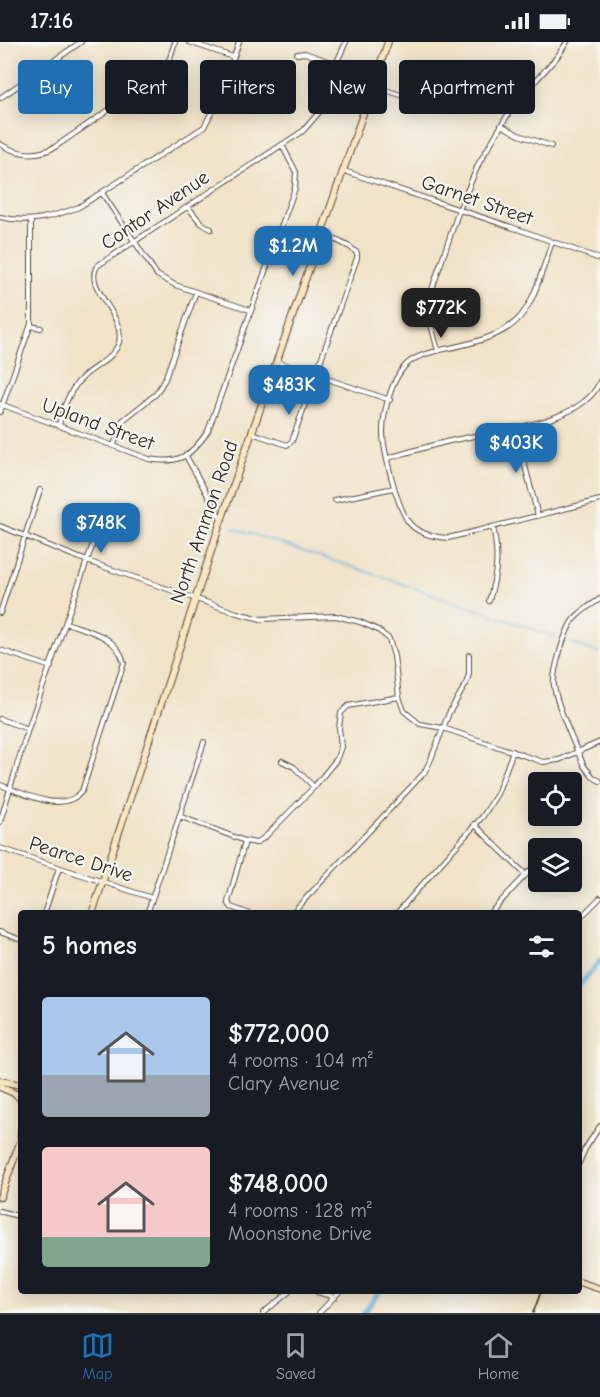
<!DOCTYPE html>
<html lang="en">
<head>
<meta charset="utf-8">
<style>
	body { margin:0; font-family:"Comic Neue",sans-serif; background:#242831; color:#f1f3f6; height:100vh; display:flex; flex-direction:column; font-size:22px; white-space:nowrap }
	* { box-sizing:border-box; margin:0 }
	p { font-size:20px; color:#9ea1a6 }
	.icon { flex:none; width:33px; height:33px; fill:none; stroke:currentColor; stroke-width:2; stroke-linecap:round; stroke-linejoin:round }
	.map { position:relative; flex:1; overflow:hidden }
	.panel { position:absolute; left:18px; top:868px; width:564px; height:384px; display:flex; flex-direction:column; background:#171b24; border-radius:6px; box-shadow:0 3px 15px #0003 }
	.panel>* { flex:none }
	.guide { position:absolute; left:18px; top:18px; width:564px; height:54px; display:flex; gap:12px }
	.controls { position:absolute; left:528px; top:730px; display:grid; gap:12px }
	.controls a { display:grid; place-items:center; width:54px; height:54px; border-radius:6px; background:#171b24; box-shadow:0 3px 15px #0003; font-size:30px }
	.price { position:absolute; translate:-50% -51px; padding:0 14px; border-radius:12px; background:#1f6fb2; color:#fff; font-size:20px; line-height:39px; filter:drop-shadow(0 2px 3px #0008) }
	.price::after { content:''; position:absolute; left:50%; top:36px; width:18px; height:14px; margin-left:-9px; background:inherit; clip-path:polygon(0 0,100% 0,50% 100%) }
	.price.active { background:#222; color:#fff }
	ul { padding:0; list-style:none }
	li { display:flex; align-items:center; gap:18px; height:150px; padding:0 24px }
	li span { display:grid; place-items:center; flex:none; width:168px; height:120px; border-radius:6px; color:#555 }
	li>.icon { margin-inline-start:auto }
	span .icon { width:72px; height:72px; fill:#fffc; stroke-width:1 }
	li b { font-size:26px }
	h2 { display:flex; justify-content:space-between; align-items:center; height:72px; padding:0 24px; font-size:26px }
	.chip { padding:0 21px; border-radius:6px; background:#171b24; box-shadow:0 3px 15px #0003; font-size:21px; line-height:54px }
	.chip.active { background:#1f6fb2; color:#fff }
	.status { display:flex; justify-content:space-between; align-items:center; height:42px; padding:0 30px; background:#171b24; direction:ltr }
	.status svg { height:16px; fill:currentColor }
	.tabs { display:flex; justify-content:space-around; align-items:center; height:84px; border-top:2px solid #363941; background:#171b24; font-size:16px; color:#9ea1a6 }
	.tabs a { display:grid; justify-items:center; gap:3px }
	.tabs .active { color:#1f6fb2 }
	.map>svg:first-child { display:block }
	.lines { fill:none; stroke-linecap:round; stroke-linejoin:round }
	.stream { stroke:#5db0d8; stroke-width:1.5 }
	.canal { stroke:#5db0d8; stroke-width:5 }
	.minor-casing { stroke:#564638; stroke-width:6 }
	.secondary-casing { stroke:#564638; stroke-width:8 }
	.minor { stroke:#fff; stroke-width:4 }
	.secondary { stroke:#f9e7c3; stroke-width:6 }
	.rail { stroke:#3b2a1e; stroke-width:1.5 }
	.labels { text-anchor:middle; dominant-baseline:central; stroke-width:4.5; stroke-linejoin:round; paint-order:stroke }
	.street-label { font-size:20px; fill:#3b2a1e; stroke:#f6f6f2 }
</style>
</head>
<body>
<div class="status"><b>17:16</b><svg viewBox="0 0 49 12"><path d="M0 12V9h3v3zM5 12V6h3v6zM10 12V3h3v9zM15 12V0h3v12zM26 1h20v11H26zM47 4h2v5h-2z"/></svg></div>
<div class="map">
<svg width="600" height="1271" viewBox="0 0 600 1271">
	<rect width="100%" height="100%" fill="#f6f6f2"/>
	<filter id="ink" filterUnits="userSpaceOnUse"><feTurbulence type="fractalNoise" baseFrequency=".0167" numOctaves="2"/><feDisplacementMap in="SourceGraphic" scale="12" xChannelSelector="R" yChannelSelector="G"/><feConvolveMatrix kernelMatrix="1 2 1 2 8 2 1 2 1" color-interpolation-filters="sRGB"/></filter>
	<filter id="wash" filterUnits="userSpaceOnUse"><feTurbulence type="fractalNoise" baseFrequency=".008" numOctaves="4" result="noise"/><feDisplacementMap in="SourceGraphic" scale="24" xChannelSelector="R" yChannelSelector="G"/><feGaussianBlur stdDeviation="1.35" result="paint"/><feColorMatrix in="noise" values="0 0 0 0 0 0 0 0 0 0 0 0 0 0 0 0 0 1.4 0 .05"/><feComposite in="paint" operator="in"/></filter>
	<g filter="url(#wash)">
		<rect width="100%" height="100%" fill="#f0e3c8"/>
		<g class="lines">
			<!-- stream -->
			<path class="stream" d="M 233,486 L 377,533 L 558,596
				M 571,601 L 600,611"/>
			<!-- canal -->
			<path class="canal" d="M 579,944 L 600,919
				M 364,1271 L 379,1250"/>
		</g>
	</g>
	<g filter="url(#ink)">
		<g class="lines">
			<defs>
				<path id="minor" d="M 189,0 L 233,15
					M 297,12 L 305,11 L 336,22
					M 373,44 L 416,58
					M 221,52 L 235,56
					M 0,56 L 81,0
					M 501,83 L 519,93 L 551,104
					M 0,102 C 18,113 36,115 55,105 L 161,32 L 170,16 L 175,0
					M 344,129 L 523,189 L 600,217
					M 102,151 L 157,233 L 175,243 L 250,268
					M 188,165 L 201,181 L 211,187
					M 0,175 C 29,182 52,175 79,165 L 204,85 L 221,52 L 239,0
					M 552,200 C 527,274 528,290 445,307 C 432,310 413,314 404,325 C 391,340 383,370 383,390 C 383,408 398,469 410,482 C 419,492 434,495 448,496 L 600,458
					M 31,284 L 41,286
					M 438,309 L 428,271 L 428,259 L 459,168 L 479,121 L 513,64 L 557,15 L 567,0
					M 277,320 L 390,358
					M 0,362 L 149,417 C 179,423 192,413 208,389 L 295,146 L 296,130 L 282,103
					M 0,370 L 31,282 L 31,179
					M 59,383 C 63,365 69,348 83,335 C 95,323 114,317 119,300 C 126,273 83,246 97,224 L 303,89 L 322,67 L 336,22 L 346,0
					M 515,385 L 538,474
					M 252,391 L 287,403 L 292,399 L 357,216 L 357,211 L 350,205 L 322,191
					M 114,403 L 122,379 L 156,352 L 165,337 L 196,250
					M 186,414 L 221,477
					M 388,416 C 409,410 429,404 450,399 C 491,389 584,383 600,339
					M 335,458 L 394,446
					M 0,484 L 87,519 L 237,571 L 261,577 L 336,574 L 360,580 L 378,588 L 389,597 L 394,614 L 399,655 L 404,669 L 420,682 L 443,686 L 543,720 L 559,718 L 600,700
					M 600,557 C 591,563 581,569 574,577 C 565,588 552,631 554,644 C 557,665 575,704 584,724 L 593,735 L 600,739
					M 489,559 C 497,531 499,514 493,485
					M 0,571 L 40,448
					M 0,608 L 51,625
					M 0,677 L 28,687
					M 282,719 L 294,725 L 314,745
					M 0,743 C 24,751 63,773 82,749 L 124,621 C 118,594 89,589 66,581
					M 179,774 L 245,799 L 256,801 L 265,795 L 314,745 L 336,718 L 341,705 L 339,686 L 341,671 L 348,664 L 399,655
					M 0,780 L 28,687 L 101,479 L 105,475
					M 474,782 L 526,833
					M 245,799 L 228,860 L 231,865 L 250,872
					M 0,806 L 152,856
					M 551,807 L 552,806
					M 44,872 L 59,826
					M 147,872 L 204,700
					M 291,872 L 424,731 L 431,717 L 449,671 L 466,642 L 469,632 L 469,613
					M 396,872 L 483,774 L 497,752 L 513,709
					M 489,872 L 538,820
					M 579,877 L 600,856
					M 0,890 L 21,898
					M 579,1121 L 585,1107 L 600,1084
					M 0,1169 L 21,1175
					M 317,1250 L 335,1255
					M 263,1271 L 289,1250
					M 319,1271 L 339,1250"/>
				<path id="secondary" d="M 92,872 L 220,482 L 388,0
					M 0,1039 L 21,1043
					M 0,1045 L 16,1052 L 21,1058
					M 0,1155 L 21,1098 L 21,1088
					M 579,1240 L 600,1247"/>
			</defs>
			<!-- minor casing -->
			<use href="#minor" class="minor-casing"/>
			<!-- secondary casing -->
			<use href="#secondary" class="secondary-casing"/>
			<!-- minor -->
			<use href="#minor" class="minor"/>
			<!-- secondary -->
			<use href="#secondary" class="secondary"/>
			<!-- rail -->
			<path class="rail" d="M 533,1271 L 541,1250"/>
		</g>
	</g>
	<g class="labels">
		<!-- street labels -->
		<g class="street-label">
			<text transform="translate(477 158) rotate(19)">Garnet Street</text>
			<text transform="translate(155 168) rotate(-34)">Contor Avenue</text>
			<text transform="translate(98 382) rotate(20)">Upland Street</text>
			<text transform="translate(204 480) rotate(-71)">North Ammon Road</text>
			<text transform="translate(81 817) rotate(18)">Pearce Drive</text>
		</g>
	</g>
</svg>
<div class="controls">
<a><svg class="icon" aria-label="locate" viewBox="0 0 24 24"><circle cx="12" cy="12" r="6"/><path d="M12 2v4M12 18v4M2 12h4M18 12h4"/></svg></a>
<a><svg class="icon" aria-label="layers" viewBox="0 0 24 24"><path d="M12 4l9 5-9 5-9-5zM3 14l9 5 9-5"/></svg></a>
</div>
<b class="price" style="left:293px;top:235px">$1.2M</b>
<b class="price active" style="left:441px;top:297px">$772K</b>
<b class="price" style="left:289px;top:374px">$483K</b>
<b class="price" style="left:516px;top:432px">$403K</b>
<b class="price" style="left:101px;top:512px">$748K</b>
<div class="guide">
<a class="chip active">Buy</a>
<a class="chip">Rent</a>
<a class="chip">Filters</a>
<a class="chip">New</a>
<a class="chip">Apartment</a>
</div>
<section class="panel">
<h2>5 homes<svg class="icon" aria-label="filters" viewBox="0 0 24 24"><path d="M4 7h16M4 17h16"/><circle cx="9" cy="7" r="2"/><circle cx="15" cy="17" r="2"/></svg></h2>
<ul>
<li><span style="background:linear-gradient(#a9c7e8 65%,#9aa5b1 0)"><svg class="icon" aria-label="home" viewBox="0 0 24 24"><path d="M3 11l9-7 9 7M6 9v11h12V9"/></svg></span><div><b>$772,000</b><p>4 rooms · 104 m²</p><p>Clary Avenue</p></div></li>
<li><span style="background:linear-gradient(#f6c9c9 75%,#7fa58c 0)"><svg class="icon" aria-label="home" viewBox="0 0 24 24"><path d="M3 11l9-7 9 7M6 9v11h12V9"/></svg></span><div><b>$748,000</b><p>4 rooms · 128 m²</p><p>Moonstone Drive</p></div></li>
</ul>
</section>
</div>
<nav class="tabs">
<a class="active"><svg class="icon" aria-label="map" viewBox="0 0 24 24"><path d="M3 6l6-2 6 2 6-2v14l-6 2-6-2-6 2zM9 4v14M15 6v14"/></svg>Map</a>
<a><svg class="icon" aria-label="saved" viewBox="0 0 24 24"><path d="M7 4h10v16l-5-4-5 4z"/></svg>Saved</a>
<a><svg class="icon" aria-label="home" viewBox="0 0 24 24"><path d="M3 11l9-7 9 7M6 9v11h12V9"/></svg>Home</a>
</nav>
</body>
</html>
